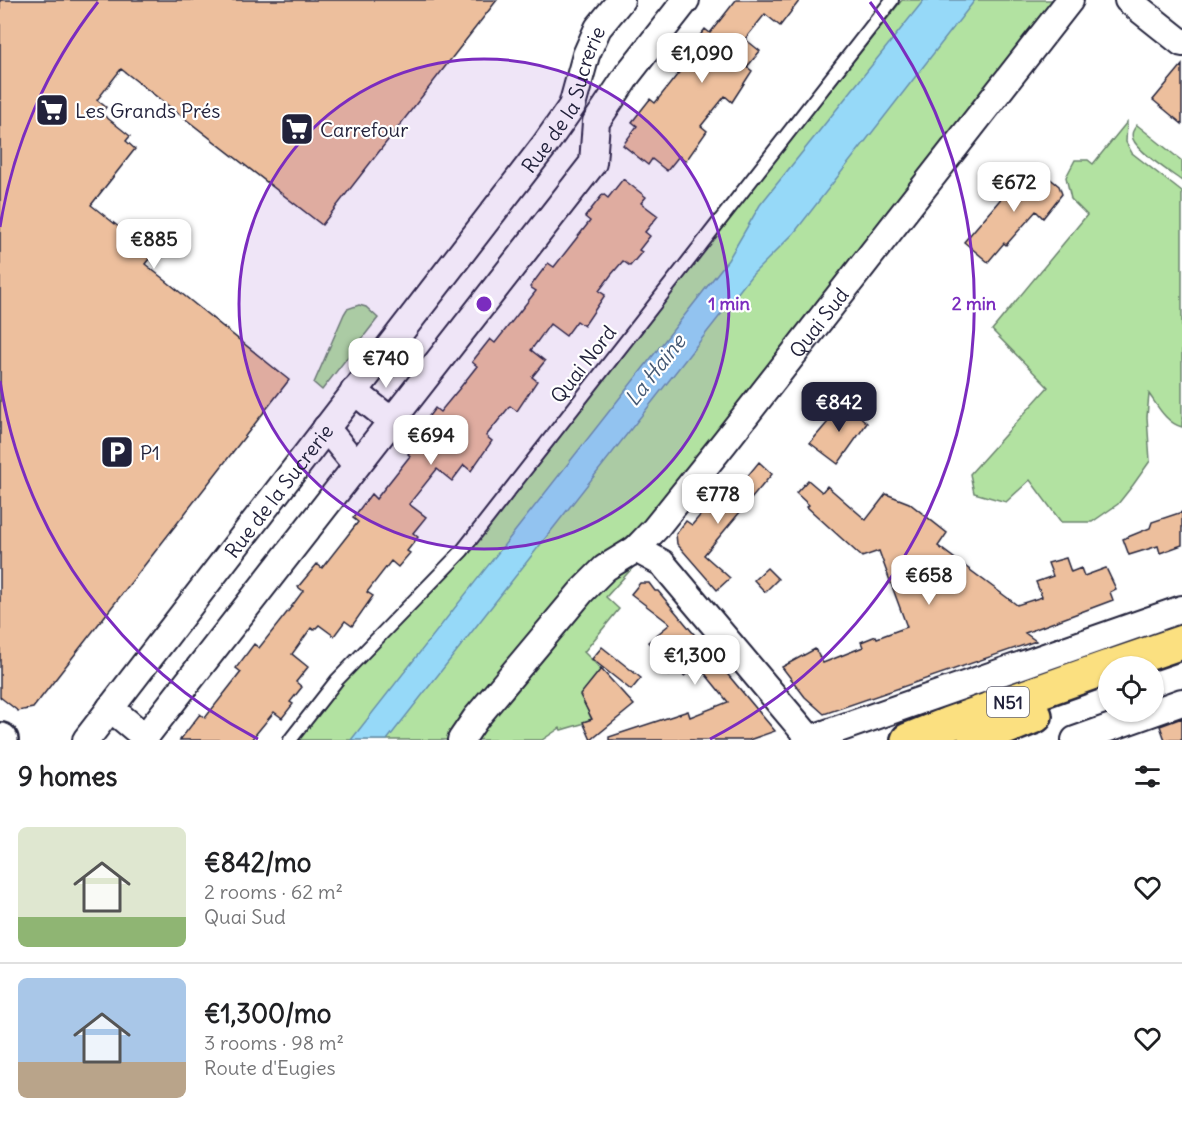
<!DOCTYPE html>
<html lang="en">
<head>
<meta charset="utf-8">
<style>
	body { margin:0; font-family:Delius,sans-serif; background:#f2f2f2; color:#202124; height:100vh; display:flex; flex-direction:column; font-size:22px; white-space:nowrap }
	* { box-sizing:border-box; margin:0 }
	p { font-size:20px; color:#757577 }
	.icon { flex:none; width:33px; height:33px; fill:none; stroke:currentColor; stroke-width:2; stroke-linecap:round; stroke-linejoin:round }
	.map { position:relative; height:740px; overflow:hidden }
	.drawer { display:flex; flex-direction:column; background:#fff; flex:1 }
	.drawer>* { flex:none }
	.fabs { position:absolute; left:1098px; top:656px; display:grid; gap:12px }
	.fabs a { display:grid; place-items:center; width:66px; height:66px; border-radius:50%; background:#fff; box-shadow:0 2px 4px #0004; font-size:30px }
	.price { position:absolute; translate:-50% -51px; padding:0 14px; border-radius:12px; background:#fff; color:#222; font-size:20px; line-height:39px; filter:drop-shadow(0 2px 3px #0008) }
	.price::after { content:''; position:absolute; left:50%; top:36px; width:18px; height:14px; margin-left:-9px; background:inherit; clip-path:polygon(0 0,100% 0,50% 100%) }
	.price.current { background:#22223b; color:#fff }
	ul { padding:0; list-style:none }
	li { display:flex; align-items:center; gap:18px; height:150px; padding:0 18px }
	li+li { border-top:2px solid #e0e0e0 }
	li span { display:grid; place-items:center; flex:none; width:168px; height:120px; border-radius:9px; color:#555 }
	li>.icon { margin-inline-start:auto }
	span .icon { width:72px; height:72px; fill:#fffc; stroke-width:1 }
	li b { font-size:26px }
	h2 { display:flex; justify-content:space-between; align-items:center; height:72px; padding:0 18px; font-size:26px }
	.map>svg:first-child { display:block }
	.green { fill:#b2e2a1; stroke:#6a826e; stroke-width:1.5 }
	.water { fill:#96d9f8; stroke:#6890ac; stroke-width:1.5 }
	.building { fill:#edbf9d; stroke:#22223b; stroke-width:1.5 }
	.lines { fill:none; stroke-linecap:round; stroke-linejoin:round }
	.lane-casing { stroke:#22223b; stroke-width:16 }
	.street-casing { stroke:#22223b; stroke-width:30 }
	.secondary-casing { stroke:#22223b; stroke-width:38 }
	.primary-casing { stroke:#22223b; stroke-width:38 }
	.lane { stroke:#fff; stroke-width:12 }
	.street { stroke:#fff; stroke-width:26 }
	.secondary { stroke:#fff; stroke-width:33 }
	.primary { stroke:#fbe080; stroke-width:33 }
	.ring { fill:none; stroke:#7b2cbf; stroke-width:3 }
	.labels { text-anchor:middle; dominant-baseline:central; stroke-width:4.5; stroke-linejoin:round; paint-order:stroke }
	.shield { fill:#fff; stroke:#646476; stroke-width:1.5 }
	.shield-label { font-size:18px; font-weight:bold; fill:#22223b }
	.street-label { font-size:20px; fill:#22223b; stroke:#fff }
	.poi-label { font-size:20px; fill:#22223b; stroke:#fff; text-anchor:start }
	.water-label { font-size:21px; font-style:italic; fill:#455974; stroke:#fff }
	.centre { fill:#7b2cbf; stroke:#fff; stroke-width:3 }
	.ring-label { font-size:18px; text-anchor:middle; font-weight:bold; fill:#7b2cbf; stroke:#fff; stroke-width:4.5; stroke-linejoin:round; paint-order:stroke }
</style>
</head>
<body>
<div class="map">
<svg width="1182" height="740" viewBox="0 0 1182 740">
	<rect width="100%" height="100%" fill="#fff"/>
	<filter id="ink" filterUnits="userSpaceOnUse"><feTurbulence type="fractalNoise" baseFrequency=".0167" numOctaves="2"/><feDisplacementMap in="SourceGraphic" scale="12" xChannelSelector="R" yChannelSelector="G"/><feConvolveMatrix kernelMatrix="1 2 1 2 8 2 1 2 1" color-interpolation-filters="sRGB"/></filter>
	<g filter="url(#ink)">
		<!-- green -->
		<path class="green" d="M 902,0 L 1058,0 L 648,519 L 600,560 L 450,740 L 297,740 L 342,682 L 446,575 Z
			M 1127,122 L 1126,142 L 1132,153 L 1182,192 L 1182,427 C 1166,423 1157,405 1149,394 L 1147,417 L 1150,461 L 1133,485 L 1118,504 L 1092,522 L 1061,522 L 1030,480 L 1006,502 L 974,493 L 970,474 L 1048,387 L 992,330 L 1087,215 L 1071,199 L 1066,177 L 1075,160 L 1088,160 L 1093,164 Z
			M 1137,125 L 1182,161 L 1182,181 C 1171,173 1137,151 1133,139 C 1131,133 1133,130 1137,125 Z
			M 359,305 L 366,307 L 378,318 L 322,390 L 314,383 L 344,314 L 347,309 Z
			M 628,561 L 636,564 L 606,597 L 619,609 L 584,652 L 603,671 L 581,695 L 592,721 L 561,730 L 560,728 L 542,740 L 468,740 L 585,594 Z"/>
		<!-- water -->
		<path class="water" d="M 924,0 L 975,0 L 794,233 L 751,276 L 387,740 L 351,740 L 728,260 L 760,205 Z"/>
		<!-- building -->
		<path class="building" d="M 0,0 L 497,0 L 322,225 L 121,69 L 97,100 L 106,107 L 101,113 L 130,136 L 126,141 L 135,149 L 91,205 L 153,254 L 145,264 L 289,380 L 33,708 L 18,711 L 0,697 Z
			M 736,0 L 800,0 L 780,26 L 765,14 L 745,39 L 760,51 L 747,67 L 752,71 L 732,102 L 725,96 L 701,126 L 707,131 L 686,161 L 679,156 L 667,171 L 652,159 L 648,165 L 623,145 L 637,126 L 632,122 L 650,99 L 655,103 L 692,56 L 687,52 L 705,29 L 710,33 Z
			M 1182,65 L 1182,124 L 1153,100 Z
			M 1027,168 L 1038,178 L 1048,177 L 1059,186 L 1062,194 L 1043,218 L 1036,211 L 1006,245 L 1004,243 L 988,262 L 964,242 Z
			M 623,179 L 646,197 L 641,203 L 658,216 L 645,232 L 650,236 L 639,250 L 642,252 L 630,266 L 623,261 L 611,275 L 599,291 L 605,295 L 584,326 L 577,321 L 566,336 L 550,324 L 531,350 L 545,361 L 532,377 L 537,381 L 517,411 L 510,406 L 486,436 L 492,441 L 471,471 L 464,465 L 452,481 L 437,469 L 409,504 L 426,517 L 413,533 L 418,537 L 407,551 L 410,553 L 398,567 L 391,561 L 367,592 L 373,596 L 352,626 L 345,621 L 334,636 L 319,625 L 314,630 L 311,628 L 292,654 L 308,667 L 296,682 L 302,687 L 290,702 L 293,704 L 282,718 L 274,712 L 251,740 L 180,740 L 200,714 L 205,718 L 241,672 L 236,668 L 254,644 L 259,648 L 289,610 L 303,591 L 298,587 L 317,564 L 322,568 L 358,522 L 353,518 L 371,494 L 376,499 L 410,456 L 408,454 L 423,436 L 417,432 L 435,408 L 440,412 L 459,389 L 477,366 L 472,362 L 490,339 L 495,343 L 521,310 L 536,291 L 530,287 L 548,263 L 554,267 L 590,221 L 585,217 L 603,194 L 608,198 Z
			M 845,402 L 867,423 L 838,464 L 810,443 Z
			M 759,462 L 772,474 L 704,555 L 730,578 L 717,590 L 677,544 L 676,534 L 686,521 L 692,525 L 719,493 L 728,500 Z
			M 808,480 L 822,492 L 827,486 L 866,520 L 886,494 L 909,503 L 947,533 L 938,546 L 1017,605 L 1042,597 L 1036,582 L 1053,576 L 1048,563 L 1066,558 L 1071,572 L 1081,568 L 1084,576 L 1106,568 L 1116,589 L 1110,592 L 1113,600 L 1025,633 L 1036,641 L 824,714 L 805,697 L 782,667 L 815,649 L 823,663 L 863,647 L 861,642 L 876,636 L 877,638 L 907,627 L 879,551 L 862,557 L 807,507 L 809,505 L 796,493 Z
			M 1182,512 L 1182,545 L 1160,553 L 1158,546 L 1129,555 L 1123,539 L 1150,528 L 1152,522 Z
			M 767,568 L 778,579 L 765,592 L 754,580 Z
			M 640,583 L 649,583 L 655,591 L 658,591 L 775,731 L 749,740 L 609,740 L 609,737 L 688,711 L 690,717 L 728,702 L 698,665 L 684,676 L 678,669 L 669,676 L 653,657 L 658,654 L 648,642 L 670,624 L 631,594 Z
			M 602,647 L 641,678 L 631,690 L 592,659 Z
			M 601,669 L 634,705 L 591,740 L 583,722 L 592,719 L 580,695 Z
			M 1182,718 L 1182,740 L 1165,740 L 1160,726 Z"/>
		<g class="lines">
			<defs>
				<path id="lane" d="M 290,740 L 337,680 L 462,551 L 892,0"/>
				<g id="street">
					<path d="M 1128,0 L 1182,43"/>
					<path d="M 354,391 L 390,420"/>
					<path d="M 326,428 L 356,465"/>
					<path d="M 636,549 L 662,563 L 810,739"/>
					<path d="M 110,708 L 145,737 L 593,163 L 596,122 L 628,74 L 686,0"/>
					<path id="s1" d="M 86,740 L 544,146 L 572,106 L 586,55 L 598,28 L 621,0"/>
					<path id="s2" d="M 461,740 L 476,718 L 582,591 L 605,568 L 636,549 L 655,529 L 724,443 L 1070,0"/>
					<path d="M 807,740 L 1182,609"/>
					<path d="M 1075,740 L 1182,702"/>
				</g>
				<path id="secondary" d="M 0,740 L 1,740"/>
				<path id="primary" d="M 1112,666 L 1182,642
					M 908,740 L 948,724 L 1108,667
					M 975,740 L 1035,716"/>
			</defs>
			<!-- lane casing -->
			<use href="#lane" class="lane-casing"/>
			<!-- street casing -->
			<use href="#street" class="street-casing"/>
			<!-- secondary casing -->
			<use href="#secondary" class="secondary-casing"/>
			<!-- primary casing -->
			<use href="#primary" class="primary-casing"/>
			<!-- lane -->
			<use href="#lane" class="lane"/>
			<!-- street -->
			<use href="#street" class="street"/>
			<!-- secondary -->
			<use href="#secondary" class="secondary"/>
			<!-- primary -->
			<use href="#primary" class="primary"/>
		</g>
	</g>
	<!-- distance rings -->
	<circle cx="484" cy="304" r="245" fill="#7b2cbf" fill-opacity=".12"/>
	<g class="ring">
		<circle cx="484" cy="304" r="245"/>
		<path d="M258 739A490 490 0 0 1 0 381M0 227A490 490 0 0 1 98 2M870 2A490 490 0 0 1 710 739"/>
	</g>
	<!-- icons -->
	<defs>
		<symbol id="supermarket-square" viewBox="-11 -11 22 22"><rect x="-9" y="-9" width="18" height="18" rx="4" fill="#22223b" stroke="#fff"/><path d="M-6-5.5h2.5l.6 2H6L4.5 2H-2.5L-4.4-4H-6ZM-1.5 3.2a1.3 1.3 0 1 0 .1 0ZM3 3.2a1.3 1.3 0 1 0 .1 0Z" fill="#fff"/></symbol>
		<symbol id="parking-square" viewBox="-11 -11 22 22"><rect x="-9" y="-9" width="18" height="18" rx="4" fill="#22223b" stroke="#fff"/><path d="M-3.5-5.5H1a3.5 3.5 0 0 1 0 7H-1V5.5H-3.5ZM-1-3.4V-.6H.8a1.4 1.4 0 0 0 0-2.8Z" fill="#fff"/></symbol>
	</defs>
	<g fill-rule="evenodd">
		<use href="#supermarket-square" x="33" y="91" width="38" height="38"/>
		<use href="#supermarket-square" x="278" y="110" width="38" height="38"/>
		<use href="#parking-square" x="98" y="433" width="38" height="38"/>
	</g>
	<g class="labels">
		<!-- shield labels -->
		<rect class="shield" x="987" y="687" width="42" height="30" rx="4.5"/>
		<g class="shield-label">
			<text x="1008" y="702">N51</text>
		</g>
		<!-- street labels -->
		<g class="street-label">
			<text stroke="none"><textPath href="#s1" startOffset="801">Rue de la Sucrerie</textPath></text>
			<text stroke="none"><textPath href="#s2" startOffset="552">Quai Sud</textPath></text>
			<text transform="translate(583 364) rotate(-52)">Quai Nord</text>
			<text stroke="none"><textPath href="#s1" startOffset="315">Rue de la Sucrerie</textPath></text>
		</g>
		<!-- poi labels -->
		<g class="poi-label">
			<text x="75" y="110">Les Grands Prés</text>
			<text x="320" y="129">Carrefour</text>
			<text x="140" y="452">P1</text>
		</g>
		<!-- water labels -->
		<g class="water-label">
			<text transform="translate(655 370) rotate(-52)">La Haine</text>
		</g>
	</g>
	<circle cx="484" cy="304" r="9" class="centre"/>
	<g class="ring-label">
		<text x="729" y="310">1 min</text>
		<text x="974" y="310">2 min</text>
	</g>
</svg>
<div class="fabs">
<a><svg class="icon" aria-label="locate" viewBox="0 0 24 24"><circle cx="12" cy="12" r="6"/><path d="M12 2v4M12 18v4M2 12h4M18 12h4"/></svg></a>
</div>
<b class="price" style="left:702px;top:84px">€1,090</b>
<b class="price" style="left:1014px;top:213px">€672</b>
<b class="price" style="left:154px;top:270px">€885</b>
<b class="price" style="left:386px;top:389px">€740</b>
<b class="price current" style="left:839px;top:433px">€842</b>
<b class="price" style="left:431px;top:466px">€694</b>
<b class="price" style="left:718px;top:525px">€778</b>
<b class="price" style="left:929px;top:606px">€658</b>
<b class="price" style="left:695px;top:686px">€1,300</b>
</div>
<section class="drawer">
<h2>9 homes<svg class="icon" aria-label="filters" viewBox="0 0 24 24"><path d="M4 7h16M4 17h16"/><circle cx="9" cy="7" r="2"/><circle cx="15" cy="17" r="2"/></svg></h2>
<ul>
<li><span style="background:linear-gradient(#dfe7d0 75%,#8fb573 0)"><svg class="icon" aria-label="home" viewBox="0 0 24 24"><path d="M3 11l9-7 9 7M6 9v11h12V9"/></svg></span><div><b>€842/mo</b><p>2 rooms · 62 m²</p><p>Quai Sud</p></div><svg class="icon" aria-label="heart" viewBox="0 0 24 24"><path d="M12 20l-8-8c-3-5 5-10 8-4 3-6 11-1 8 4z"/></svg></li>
<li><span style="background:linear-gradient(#a9c7e8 70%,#b9a48a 0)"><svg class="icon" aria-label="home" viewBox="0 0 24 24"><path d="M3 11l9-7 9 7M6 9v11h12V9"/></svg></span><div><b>€1,300/mo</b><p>3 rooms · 98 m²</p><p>Route d'Eugies</p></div><svg class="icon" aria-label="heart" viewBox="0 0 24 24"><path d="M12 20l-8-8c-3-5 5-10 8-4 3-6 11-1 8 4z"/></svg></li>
</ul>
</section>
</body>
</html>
